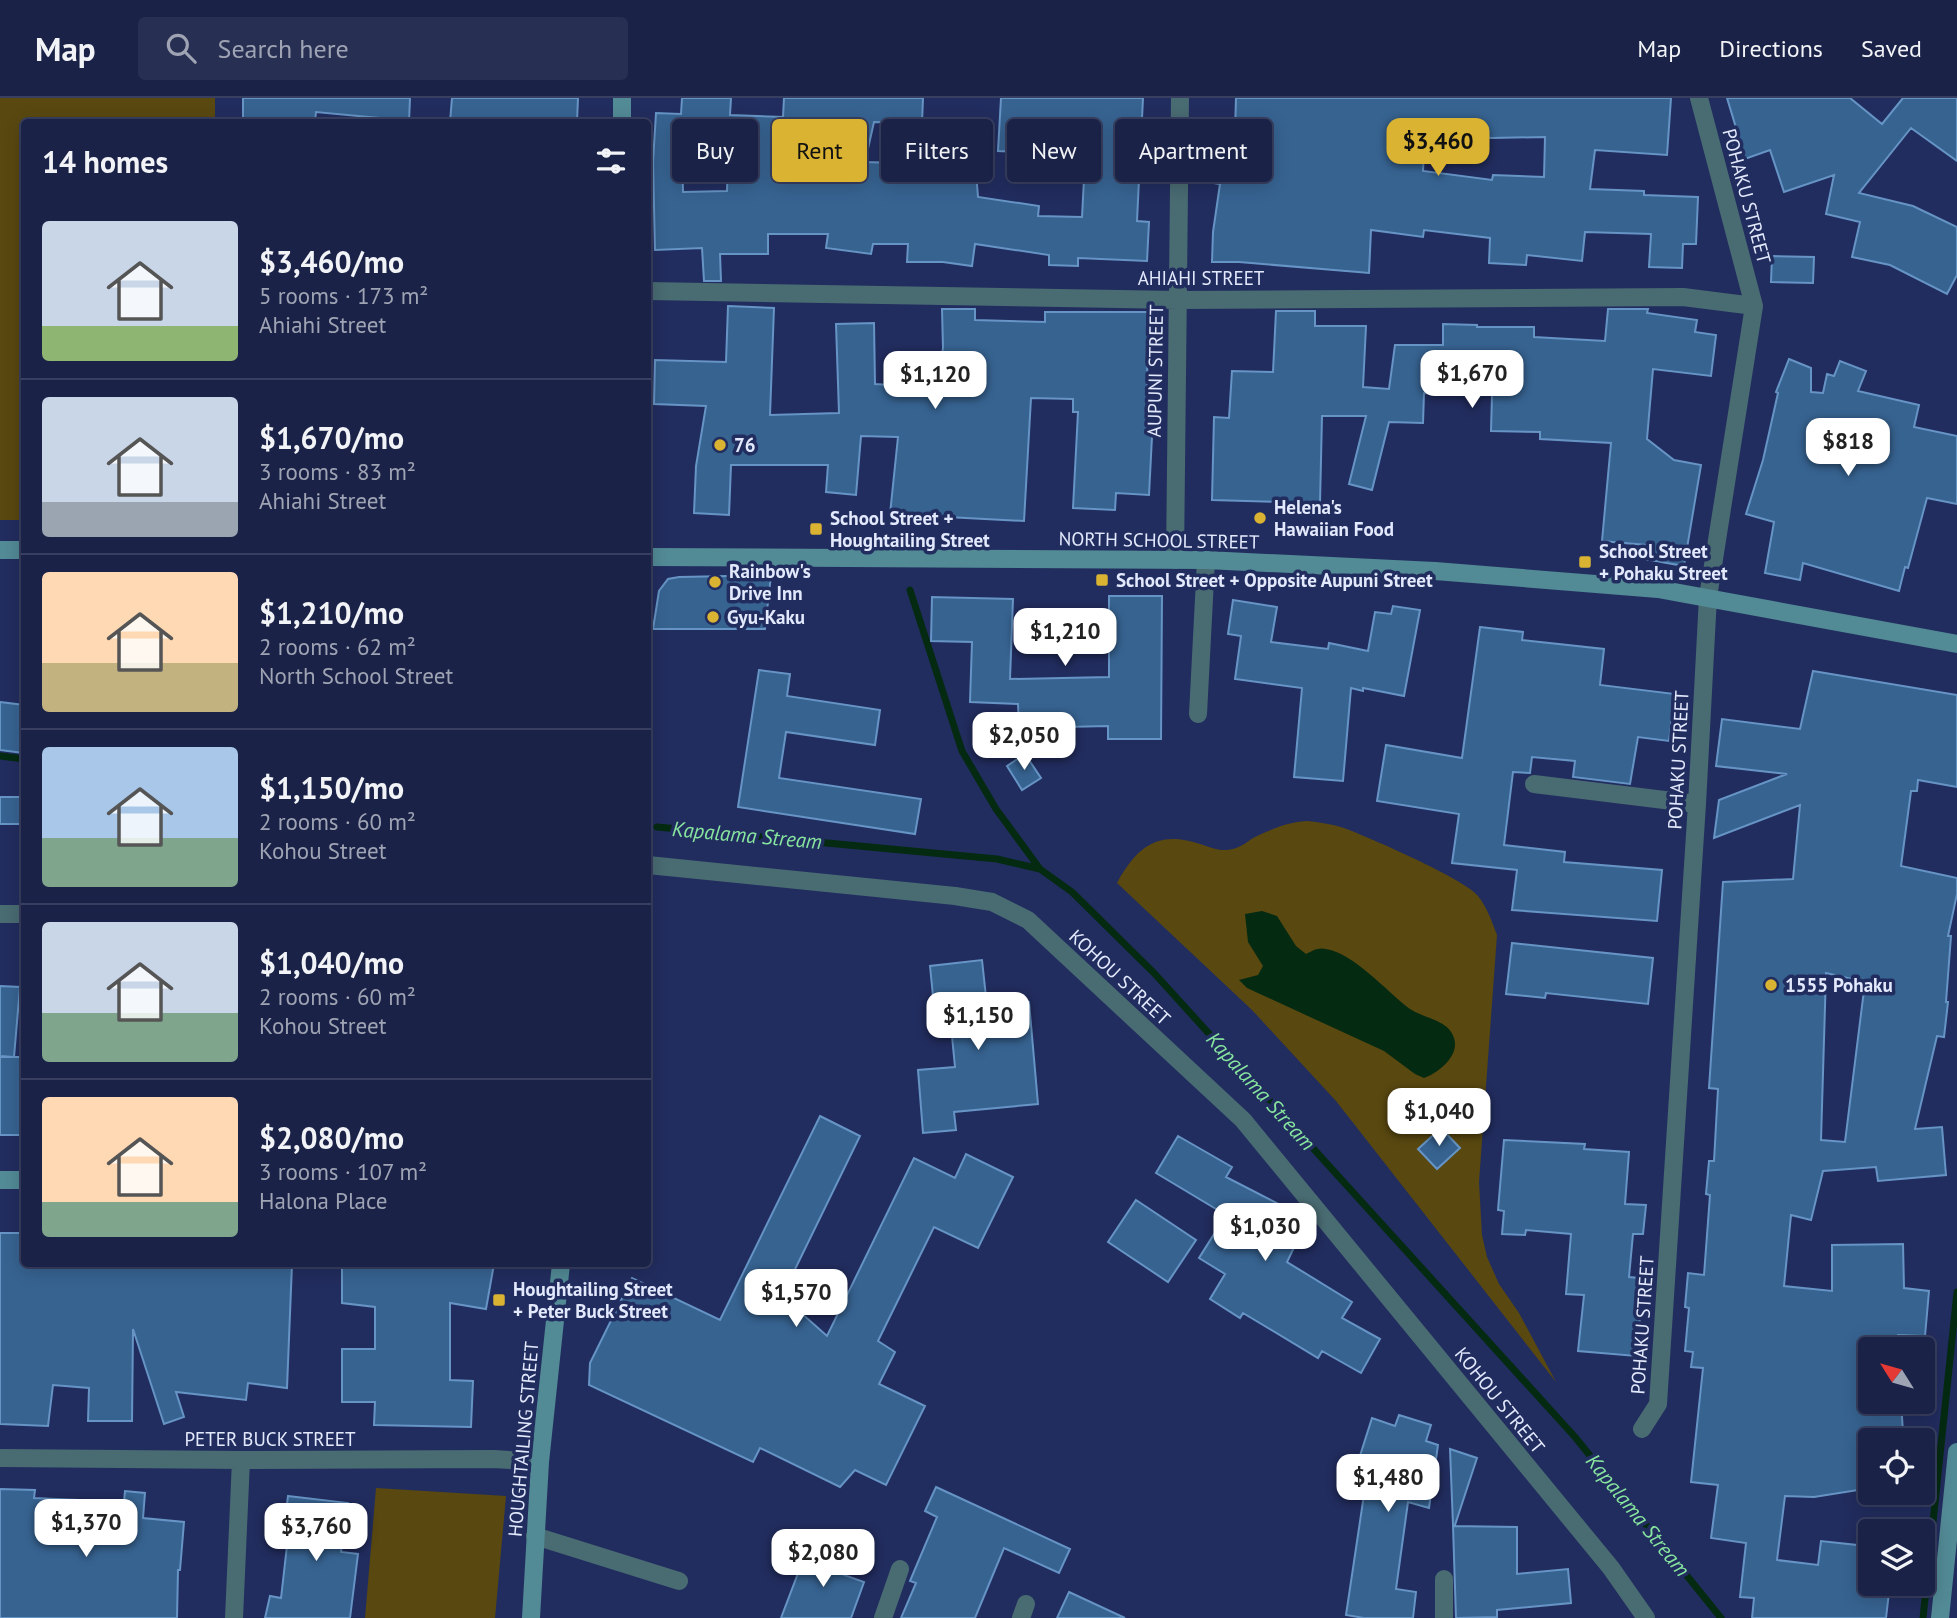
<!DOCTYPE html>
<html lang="en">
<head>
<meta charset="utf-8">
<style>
	body { margin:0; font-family:"PT Sans",sans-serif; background:#272f52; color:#f1f3f6; height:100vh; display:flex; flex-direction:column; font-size:26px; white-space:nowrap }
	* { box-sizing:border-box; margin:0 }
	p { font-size:23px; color:#9fa4b4 }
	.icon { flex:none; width:38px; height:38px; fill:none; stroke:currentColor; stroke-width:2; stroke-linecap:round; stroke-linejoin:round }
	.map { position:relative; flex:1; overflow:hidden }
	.sheet { position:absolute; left:21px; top:21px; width:630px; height:1148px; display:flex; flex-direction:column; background:#1a2247; border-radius:7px; box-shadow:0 4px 18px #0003,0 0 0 2px #383f60 }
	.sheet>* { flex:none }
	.hud { position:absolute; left:672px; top:21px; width:665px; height:63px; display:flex; gap:14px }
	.needle { width:46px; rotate:307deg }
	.buttons { position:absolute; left:1858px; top:1239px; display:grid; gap:14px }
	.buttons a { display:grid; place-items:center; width:77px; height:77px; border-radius:7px; background:#1a2247; box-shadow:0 4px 18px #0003,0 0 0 2px #383f60; font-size:35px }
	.price { position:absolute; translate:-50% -60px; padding:0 16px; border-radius:14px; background:#fff; color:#222; font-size:23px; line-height:46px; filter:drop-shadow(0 2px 4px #0008) }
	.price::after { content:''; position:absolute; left:50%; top:42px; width:21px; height:16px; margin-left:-10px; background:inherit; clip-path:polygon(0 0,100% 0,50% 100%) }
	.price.selected { background:#dab333; color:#111 }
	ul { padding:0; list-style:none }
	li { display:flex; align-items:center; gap:21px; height:175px; padding:0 21px }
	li+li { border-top:2px solid #383f60 }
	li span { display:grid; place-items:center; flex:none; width:196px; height:140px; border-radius:7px; color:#555 }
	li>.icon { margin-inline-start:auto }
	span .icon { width:84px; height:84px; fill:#fffc; stroke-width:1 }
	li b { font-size:30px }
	h2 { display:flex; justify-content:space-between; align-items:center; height:84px; padding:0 21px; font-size:30px }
	.tag { padding:0 24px; border-radius:7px; background:#1a2247; box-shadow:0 4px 18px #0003,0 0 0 2px #383f60; font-size:24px; line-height:63px }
	.tag.selected { background:#dab333; color:#111 }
	header { display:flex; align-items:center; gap:42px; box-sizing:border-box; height:98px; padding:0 35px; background:#1a2247; border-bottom:2px solid #383f60 }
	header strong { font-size:33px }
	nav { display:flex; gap:38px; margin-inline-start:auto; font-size:24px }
	.search { width:490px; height:63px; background:#272f52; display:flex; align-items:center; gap:18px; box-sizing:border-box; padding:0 24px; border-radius:7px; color:#9fa4b4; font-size:26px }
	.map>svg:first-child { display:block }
	.green { fill:#594810 }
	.water { fill:#052a12 }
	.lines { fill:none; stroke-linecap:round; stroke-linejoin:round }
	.stream { stroke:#052a12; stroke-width:7 }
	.building { fill:#376391; stroke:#6694c5; stroke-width:2; fill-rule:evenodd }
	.street { stroke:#496b72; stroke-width:18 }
	.secondary { stroke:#528a95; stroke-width:18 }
	.poi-dot { fill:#dab333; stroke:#222d5f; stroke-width:2.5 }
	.labels { text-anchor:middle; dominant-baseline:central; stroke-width:7; stroke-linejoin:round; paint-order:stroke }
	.street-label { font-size:19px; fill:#e3e9fc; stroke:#222d5f }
	.poi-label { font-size:19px; font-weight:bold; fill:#e3e9fc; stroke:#222d5f; text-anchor:start }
	.water-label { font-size:21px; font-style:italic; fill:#87e59f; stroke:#222d5f }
</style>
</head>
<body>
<header>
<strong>Map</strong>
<div class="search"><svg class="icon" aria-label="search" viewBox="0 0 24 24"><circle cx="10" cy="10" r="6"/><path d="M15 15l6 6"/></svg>Search here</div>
<nav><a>Map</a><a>Directions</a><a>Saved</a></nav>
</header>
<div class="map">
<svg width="1957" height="1520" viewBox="0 0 1957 1520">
	<rect width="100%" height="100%" fill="#222d5f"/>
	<!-- green -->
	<path class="green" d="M 0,0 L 215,0 L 215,24 L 24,24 L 24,422 L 0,422 Z
		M 1307,723 C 1319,724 1331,726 1344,730 C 1368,739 1465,781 1478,798 C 1487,809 1492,824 1497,837 L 1479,1084 L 1482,1137 L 1487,1159 L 1499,1186 L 1519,1215 L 1556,1284 L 1336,1003 L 1252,912 L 1117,785 C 1137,749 1157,732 1200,746 C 1213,750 1222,755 1236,750 C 1243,748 1249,742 1255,739 C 1272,731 1288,724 1307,723 Z
		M 376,1390 L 506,1398 L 495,1520 L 365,1520 Z"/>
	<!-- water -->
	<path class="water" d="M 1262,813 L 1277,818 L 1296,848 L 1306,856 C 1312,853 1318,849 1326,851 C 1355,856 1386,893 1410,911 C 1423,920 1449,922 1454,940 C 1460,958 1438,975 1424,980 L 1415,976 L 1384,953 L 1247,890 L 1239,882 L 1258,877 L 1263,868 L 1248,844 L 1245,816 Z"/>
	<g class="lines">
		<!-- stream -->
		<path class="stream" d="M 910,492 L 962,653 L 996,711 L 1040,771
			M 0,658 L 24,661
			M 657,729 L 997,761 L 1040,771 L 1072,794 L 1154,875 L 1575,1339 L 1721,1520
			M 1923,1520 L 1957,1194"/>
	</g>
	<!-- building -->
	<path class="building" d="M 243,0 L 410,0 L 409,24 L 379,24 L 379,20 L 316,14 L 315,23 L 243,22 Z
		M 452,0 L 578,0 L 577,24 L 450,24 Z
		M 682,0 L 731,0 L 730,17 L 783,19 L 784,0 L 923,0 L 922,25 L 874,24 L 865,64 L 931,66 L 930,77 L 976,74 L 978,99 L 1039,108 L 1038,118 L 1082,119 L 1085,62 L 1052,61 L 1052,56 L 998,53 L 1001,0 L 1143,0 L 1137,123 L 1149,124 L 1147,163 L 1078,160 L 1078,168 L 1049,167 L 1049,157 L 975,146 L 972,168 L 943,164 L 907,164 L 908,146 L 873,146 L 871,156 L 826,150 L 828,136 L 768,136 L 768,156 L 720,156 L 721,183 L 704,183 L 702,150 L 655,152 L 653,64 L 656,15 L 681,16 ZM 682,53 L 728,55 L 727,93 L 683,94 Z
		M 1236,0 L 1671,0 L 1667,57 L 1595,52 L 1590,91 L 1644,93 L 1644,97 L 1698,99 L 1696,146 L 1683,146 L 1682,170 L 1649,169 L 1651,136 L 1585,134 L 1582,163 L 1527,157 L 1526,167 L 1489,165 L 1490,140 L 1424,132 L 1423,139 L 1371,132 L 1369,175 L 1239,164 L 1212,164 L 1213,134 L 1220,86 L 1206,84 L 1209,62 L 1234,66 ZM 1425,35 L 1492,40 L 1545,39 L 1544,79 L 1493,77 L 1492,82 L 1423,73 Z
		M 1727,0 L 1850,0 L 1882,26 L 1903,0 L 1957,0 L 1957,63 L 1911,30 L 1859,95 L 1913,108 L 1957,129 L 1957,177 L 1947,196 L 1890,167 L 1852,159 L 1860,124 L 1826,116 L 1834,77 L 1784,94 L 1770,52 L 1739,63 L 1729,36 L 1737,33 Z
		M 1772,158 L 1814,159 L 1813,185 L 1771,184 Z
		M 728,208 L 774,210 L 770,317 L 839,315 L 836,226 L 874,225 L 875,286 L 937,290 L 943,250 L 942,211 L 975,211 L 975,222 L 1045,224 L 1045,214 L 1155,214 L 1154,255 L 1147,255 L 1148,319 L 1153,319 L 1149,397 L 1116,395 L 1115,412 L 1073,410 L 1078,314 L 1073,314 L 1073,301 L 1031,300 L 1024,423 L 890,416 L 898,339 L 861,338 L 856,397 L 826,394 L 828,367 L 731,367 L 729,417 L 694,415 L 696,368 L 706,308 L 654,306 L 655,262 L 726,264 Z
		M 1608,211 L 1648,211 L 1647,215 L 1697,222 L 1695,234 L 1716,237 L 1711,278 L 1653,271 L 1647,341 L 1674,362 L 1701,367 L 1684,468 L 1644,461 L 1646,447 L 1602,443 L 1611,345 L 1540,341 L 1540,334 L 1491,333 L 1492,297 L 1424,295 L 1423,325 L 1389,324 L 1372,392 L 1349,386 L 1366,318 L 1322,318 L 1320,405 L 1212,402 L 1214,319 L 1229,320 L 1232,273 L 1273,274 L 1276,213 L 1315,213 L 1315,228 L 1366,228 L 1363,289 L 1389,291 L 1395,247 L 1443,247 L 1443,226 L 1477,227 L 1477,229 L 1534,229 L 1534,239 L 1605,243 Z
		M 1789,261 L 1811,270 L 1811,294 L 1823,295 L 1827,276 L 1834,278 L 1840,263 L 1866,273 L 1858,293 L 1919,307 L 1914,329 L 1957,338 L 1957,406 L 1927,400 L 1908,470 L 1905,469 L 1899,493 L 1803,465 L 1800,482 L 1765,475 L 1774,424 L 1746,416 L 1763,362 L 1778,295 L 1776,294 Z
		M 771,477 L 765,531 L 653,531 L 659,493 L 668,481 L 679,479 Z
		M 1109,498 L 1162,498 L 1161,641 L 1108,641 L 1108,628 L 1019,630 L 1018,606 L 970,604 L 972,544 L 931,543 L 932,499 L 1013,501 L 1010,581 L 1109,579 Z
		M 1233,502 L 1277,509 L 1271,544 L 1328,551 L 1329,545 L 1368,553 L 1375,514 L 1391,516 L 1393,508 L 1420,512 L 1404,598 L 1363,590 L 1363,593 L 1351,590 L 1343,683 L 1294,679 L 1302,590 L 1235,581 L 1241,538 L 1228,536 Z
		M 1480,529 L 1523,534 L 1522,542 L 1604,551 L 1600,587 L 1675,596 L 1669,643 L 1638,639 L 1630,686 L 1573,679 L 1575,663 L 1532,659 L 1530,675 L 1513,674 L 1504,747 L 1565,754 L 1564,764 L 1662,772 L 1657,823 L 1512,812 L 1517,772 L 1452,765 L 1459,716 L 1377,703 L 1386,647 L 1462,660 Z
		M 759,572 L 790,576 L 787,598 L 880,612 L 875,647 L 786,634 L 779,680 L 921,701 L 915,736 L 738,709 Z
		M 1813,573 L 1957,597 L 1957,689 L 1918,682 L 1917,693 L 1911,693 L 1901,768 L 1957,780 L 1957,796 L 1948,838 L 1951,838 L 1946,904 L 1948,904 L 1944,939 L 1937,938 L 1915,1031 L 1942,1029 L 1946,1077 L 1878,1083 L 1876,1069 L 1823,1073 L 1811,1122 L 1791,1117 L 1784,1188 L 1832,1193 L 1832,1147 L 1903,1146 L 1904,1190 L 1929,1193 L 1925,1238 L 1898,1237 L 1897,1251 L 1871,1251 L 1871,1304 L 1901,1304 L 1903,1334 L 1871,1336 L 1871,1390 L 1814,1399 L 1785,1398 L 1777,1462 L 1818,1467 L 1821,1443 L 1866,1448 L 1865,1454 L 1871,1455 L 1871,1486 L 1890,1486 L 1886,1520 L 1752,1520 L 1754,1500 L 1740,1499 L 1746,1445 L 1711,1440 L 1718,1387 L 1691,1384 L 1703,1270 L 1691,1269 L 1693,1254 L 1685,1253 L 1689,1210 L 1685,1209 L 1688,1175 L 1704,1177 L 1710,1097 L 1706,1096 L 1709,1063 L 1714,1063 L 1718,991 L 1709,990 L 1723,784 L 1793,781 L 1800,707 L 1714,740 L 1719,702 L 1787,676 L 1716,668 L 1722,621 L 1800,631 ZM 1826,875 L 1865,884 L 1845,1044 L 1821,1042 Z
		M 0,604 L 24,607 L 24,655 L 0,652 Z
		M 1025,656 L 1041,680 L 1022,692 L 1007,668 Z
		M 0,699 L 24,699 L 24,726 L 0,726 Z
		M 1512,845 L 1653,860 L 1648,906 L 1546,895 L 1545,900 L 1506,896 Z
		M 982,862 L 987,908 L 1029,904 L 1038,1006 L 954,1014 L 956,1032 L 923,1035 L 918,972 L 955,969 L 948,897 L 933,898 L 930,868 Z
		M 0,888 L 20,889 L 14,959 L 0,958 Z
		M 0,959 L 24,959 L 24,1037 L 0,1037 Z
		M 820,1018 L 860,1038 L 782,1198 L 827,1238 L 914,1060 L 955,1080 L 966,1056 L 1013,1079 L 978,1150 L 934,1129 L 878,1243 L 895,1254 L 879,1286 L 925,1308 L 886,1387 L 855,1372 L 840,1389 L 760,1350 L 753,1364 L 589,1287 L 590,1265 L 632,1180 L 720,1222 Z
		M 1441,1030 L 1460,1050 L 1437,1071 L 1418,1051 Z
		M 1178,1038 L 1232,1069 L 1226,1079 L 1292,1113 L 1283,1129 L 1300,1137 L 1287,1164 L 1352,1204 L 1342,1220 L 1380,1241 L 1361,1275 L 1322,1253 L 1318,1260 L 1243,1215 L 1240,1220 L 1210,1201 L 1225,1176 L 1199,1160 L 1226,1117 L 1156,1075 Z
		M 1504,1042 L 1585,1046 L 1584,1051 L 1629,1054 L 1625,1106 L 1646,1107 L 1643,1136 L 1633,1136 L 1629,1179 L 1639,1180 L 1636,1219 L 1640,1219 L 1636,1258 L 1578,1253 L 1584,1197 L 1566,1196 L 1571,1136 L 1526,1132 L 1525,1137 L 1502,1136 L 1504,1113 L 1498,1112 Z
		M 1136,1102 L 1196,1142 L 1168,1184 L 1108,1144 Z
		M 0,1135 L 24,1135 L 24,1166 L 292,1166 L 287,1290 L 248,1285 L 246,1302 L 176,1294 L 184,1319 L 164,1326 L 133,1231 L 132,1323 L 88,1323 L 89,1290 L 53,1287 L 48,1328 L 0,1326 Z
		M 342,1166 L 494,1166 L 486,1211 L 450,1205 L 450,1282 L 473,1283 L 471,1329 L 374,1327 L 375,1304 L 342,1304 L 342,1251 L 375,1251 L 375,1209 L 342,1205 Z
		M 1399,1317 L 1431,1327 L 1426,1343 L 1438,1347 L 1429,1410 L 1408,1404 L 1396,1491 L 1416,1494 L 1413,1520 L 1364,1520 L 1346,1517 L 1365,1390 L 1351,1386 L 1372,1320 L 1395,1328 Z
		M 1450,1351 L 1477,1360 L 1455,1427 L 1453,1427 Z
		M 936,1389 L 1070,1451 L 1059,1475 L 1004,1450 L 975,1520 L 901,1520 L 916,1485 L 910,1483 L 937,1419 L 925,1413 Z
		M 0,1391 L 35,1392 L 34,1400 L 124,1404 L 125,1393 L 145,1395 L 143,1420 L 184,1424 L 180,1472 L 178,1472 L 177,1520 L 0,1520 Z
		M 288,1398 L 348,1405 L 341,1454 L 358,1456 L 350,1520 L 265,1520 L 270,1498 L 281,1500 L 289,1430 L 284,1430 Z
		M 1453,1428 L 1517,1429 L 1517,1476 L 1568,1471 L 1571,1505 L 1497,1512 L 1497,1519 L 1456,1520 Z
		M 808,1449 L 849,1465 L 844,1477 L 864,1484 L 851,1520 L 781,1520 Z
		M 1069,1494 L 1125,1520 L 1057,1520 Z"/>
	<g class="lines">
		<!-- street -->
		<path class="street" d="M 648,193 L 1177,202 L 1683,199 L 1754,208
			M 1175,462 L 1180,0
			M 1198,616 L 1206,462
			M 1534,686 L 1697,706
			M 648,767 L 955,798 L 992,804 L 1028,822 L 1243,1022 L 1611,1470 L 1646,1520
			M 0,816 L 24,816
			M 1642,1331 L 1658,1306 L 1697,706 L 1708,499 L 1754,208 L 1699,0
			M 0,1360 L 241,1362 L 494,1361 L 540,1364
			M 535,1438 L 679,1483
			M 1444,1481 L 1444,1520
			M 234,1520 L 241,1362
			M 883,1520 L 900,1471
			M 1021,1520 L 1026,1506"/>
		<!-- secondary -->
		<path class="secondary" d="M 622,24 L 622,0
			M 0,452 L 24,452
			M 648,459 L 1206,462 L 1435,473 L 1658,491 L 1957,546
			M 0,1082 L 24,1082
			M 531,1520 L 540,1364 L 561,1166
			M 1940,1520 L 1957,1354"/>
	</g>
	<!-- markers -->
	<g class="poi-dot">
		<circle cx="720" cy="347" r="7"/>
		<circle cx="1260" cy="420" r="7"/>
		<rect x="809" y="424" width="14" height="14" rx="3.5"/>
		<rect x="1578" y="457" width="14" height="14" rx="3.5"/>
		<rect x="1095" y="475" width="14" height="14" rx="3.5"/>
		<circle cx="715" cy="484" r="7"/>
		<circle cx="713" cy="519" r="7"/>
		<circle cx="1771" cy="887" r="7"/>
		<rect x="492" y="1195" width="14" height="14" rx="3.5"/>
	</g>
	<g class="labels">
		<!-- street labels -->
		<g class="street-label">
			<text transform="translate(1747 98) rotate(75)">POHAKU STREET</text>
			<text x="1201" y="180">AHIAHI STREET</text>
			<text transform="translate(1155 273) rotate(-89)">AUPUNI STREET</text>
			<text transform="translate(1159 442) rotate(1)">NORTH SCHOOL STREET</text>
			<text transform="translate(1678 662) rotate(-87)">POHAKU STREET</text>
			<text transform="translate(1120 879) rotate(43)">KOHOU STREET</text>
			<text transform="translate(1642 1227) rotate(-86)">POHAKU STREET</text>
			<text transform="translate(1500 1302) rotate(51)">KOHOU STREET</text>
			<text x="270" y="1341">PETER BUCK STREET</text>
			<text transform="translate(523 1341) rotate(-85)">HOUGHTAILING STREET</text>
		</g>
		<!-- poi labels -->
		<g class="poi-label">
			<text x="734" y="347">76</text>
			<text x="1274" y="409">Helena's<tspan x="1274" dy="22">Hawaiian Food</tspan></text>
			<text x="830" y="420">School Street +<tspan x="830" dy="22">Houghtailing Street</tspan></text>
			<text x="1599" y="453">School Street<tspan x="1599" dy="22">+ Pohaku Street</tspan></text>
			<text x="729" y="473">Rainbow's<tspan x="729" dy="22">Drive Inn</tspan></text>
			<text x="1116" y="482">School Street + Opposite Aupuni Street</text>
			<text x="727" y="519">Gyu-Kaku</text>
			<text x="1785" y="887">1555 Pohaku</text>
			<text x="513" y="1191">Houghtailing Street<tspan x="513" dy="22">+ Peter Buck Street</tspan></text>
		</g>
		<!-- water labels -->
		<g class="water-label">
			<text transform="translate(747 737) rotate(5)">Kapalama Stream</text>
			<text transform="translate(1261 993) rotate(48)">Kapalama Stream</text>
			<text transform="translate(1638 1417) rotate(51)">Kapalama Stream</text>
		</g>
	</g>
</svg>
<div class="buttons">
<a><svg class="needle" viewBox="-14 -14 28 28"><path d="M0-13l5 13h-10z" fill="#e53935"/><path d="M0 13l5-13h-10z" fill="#9fa4b4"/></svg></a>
<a><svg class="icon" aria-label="locate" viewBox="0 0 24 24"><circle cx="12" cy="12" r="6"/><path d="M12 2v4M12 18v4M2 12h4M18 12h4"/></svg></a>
<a><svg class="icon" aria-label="layers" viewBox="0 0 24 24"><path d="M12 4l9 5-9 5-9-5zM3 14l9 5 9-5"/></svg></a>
</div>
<b class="price selected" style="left:1438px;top:80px">$3,460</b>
<b class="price" style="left:1472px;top:312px">$1,670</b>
<b class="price" style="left:935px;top:313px">$1,120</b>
<b class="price" style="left:1848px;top:380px">$818</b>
<b class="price" style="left:1065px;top:570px">$1,210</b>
<b class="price" style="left:1024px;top:674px">$2,050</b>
<b class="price" style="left:978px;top:954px">$1,150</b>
<b class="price" style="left:1439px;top:1050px">$1,040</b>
<b class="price" style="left:1265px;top:1165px">$1,030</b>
<b class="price" style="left:796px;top:1231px">$1,570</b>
<b class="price" style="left:1388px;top:1416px">$1,480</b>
<b class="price" style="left:86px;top:1461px">$1,370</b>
<b class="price" style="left:316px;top:1465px">$3,760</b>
<b class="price" style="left:823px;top:1491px">$2,080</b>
<div class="hud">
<a class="tag">Buy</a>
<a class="tag selected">Rent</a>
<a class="tag">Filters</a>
<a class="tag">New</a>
<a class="tag">Apartment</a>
</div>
<section class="sheet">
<h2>14 homes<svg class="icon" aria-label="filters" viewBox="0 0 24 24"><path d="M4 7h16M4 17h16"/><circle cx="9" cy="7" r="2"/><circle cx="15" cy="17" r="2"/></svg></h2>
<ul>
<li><span style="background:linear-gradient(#c9d6e8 75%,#8fb573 0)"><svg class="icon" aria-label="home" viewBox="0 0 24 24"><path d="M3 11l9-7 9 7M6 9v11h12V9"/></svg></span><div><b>$3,460/mo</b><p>5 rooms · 173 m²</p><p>Ahiahi Street</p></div></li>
<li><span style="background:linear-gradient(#c9d6e8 75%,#9aa5b1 0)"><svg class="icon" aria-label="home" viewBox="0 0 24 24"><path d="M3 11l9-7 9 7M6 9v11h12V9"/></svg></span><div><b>$1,670/mo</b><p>3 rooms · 83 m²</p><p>Ahiahi Street</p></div></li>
<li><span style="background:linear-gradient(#ffd9b3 65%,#c2b280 0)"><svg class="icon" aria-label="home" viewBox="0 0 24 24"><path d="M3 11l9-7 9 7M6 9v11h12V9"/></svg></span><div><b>$1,210/mo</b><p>2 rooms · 62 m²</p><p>North School Street</p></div></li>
<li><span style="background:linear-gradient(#a9c7e8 65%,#7fa58c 0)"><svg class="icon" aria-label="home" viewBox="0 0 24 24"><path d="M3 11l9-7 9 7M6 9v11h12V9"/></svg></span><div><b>$1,150/mo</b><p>2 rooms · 60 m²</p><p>Kohou Street</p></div></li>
<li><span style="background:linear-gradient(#c9d6e8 65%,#7fa58c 0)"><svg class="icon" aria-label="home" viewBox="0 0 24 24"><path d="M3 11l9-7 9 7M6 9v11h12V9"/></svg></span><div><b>$1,040/mo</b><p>2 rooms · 60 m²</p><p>Kohou Street</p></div></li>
<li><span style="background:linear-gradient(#ffd9b3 75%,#7fa58c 0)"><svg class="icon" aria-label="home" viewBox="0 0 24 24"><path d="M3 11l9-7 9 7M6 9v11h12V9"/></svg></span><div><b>$2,080/mo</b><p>3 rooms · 107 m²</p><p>Halona Place</p></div></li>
</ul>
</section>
</div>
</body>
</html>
